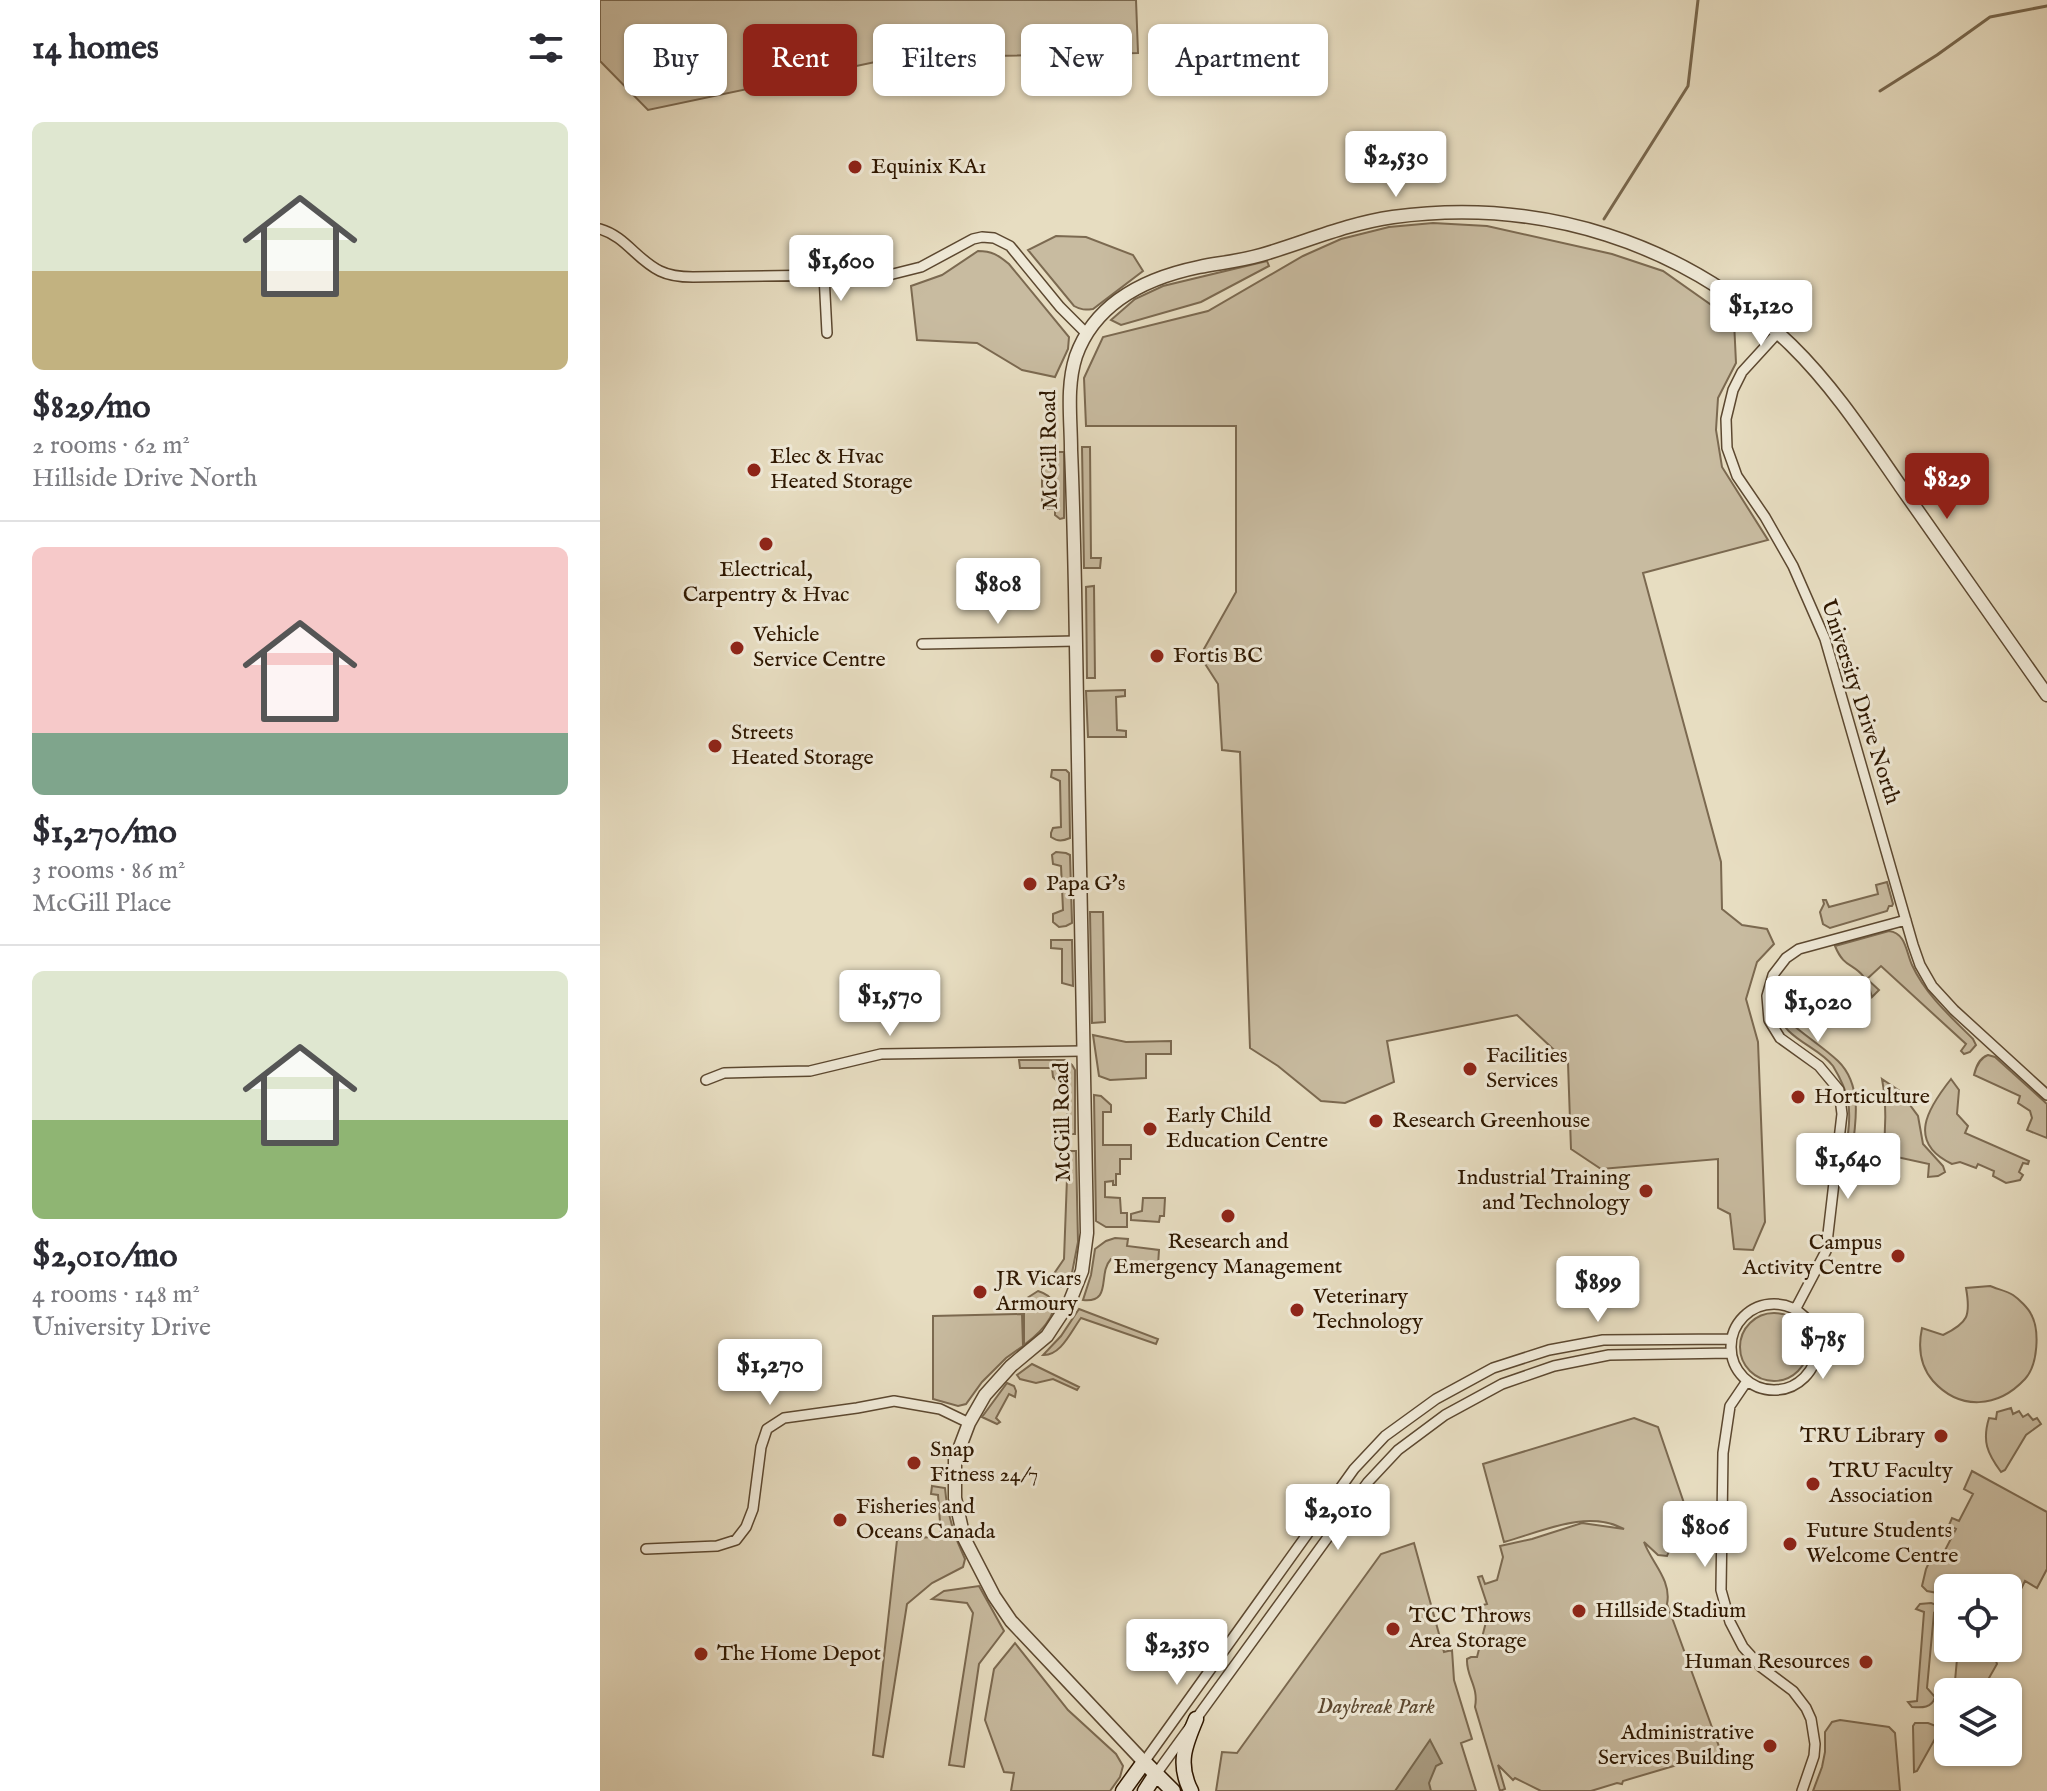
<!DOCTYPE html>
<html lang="en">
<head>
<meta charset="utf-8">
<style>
	body { margin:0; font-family:"IM FELL English",serif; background:#f7f7f7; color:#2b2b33; height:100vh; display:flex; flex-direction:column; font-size:30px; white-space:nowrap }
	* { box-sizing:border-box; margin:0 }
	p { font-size:26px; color:#7c7c81 }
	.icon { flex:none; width:44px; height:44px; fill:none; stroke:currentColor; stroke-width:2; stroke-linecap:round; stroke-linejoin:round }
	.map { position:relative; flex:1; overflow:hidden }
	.sheet { display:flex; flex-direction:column; background:#fff; width:600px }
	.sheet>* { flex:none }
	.hud { position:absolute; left:24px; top:24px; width:760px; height:72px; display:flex; gap:16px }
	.buttons { position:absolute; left:1334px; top:1574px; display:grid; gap:16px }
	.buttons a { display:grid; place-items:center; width:88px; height:88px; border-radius:12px; background:#fff; box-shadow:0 2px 6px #0004; font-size:40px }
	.price { position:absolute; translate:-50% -68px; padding:0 18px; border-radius:8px; background:#fff; color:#222; font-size:26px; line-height:52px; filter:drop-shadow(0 2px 4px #0008) }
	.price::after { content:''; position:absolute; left:50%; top:48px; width:24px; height:18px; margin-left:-12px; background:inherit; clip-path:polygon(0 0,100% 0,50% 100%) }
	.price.current { background:#8f2418; color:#fff }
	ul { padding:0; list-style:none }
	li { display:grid; align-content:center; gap:16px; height:424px; padding:0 32px }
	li+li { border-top:2px solid #e1e1e2 }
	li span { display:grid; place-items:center; height:248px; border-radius:12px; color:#555 }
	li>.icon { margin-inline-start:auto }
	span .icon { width:144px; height:144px; fill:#fffc; stroke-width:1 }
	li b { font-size:34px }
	h2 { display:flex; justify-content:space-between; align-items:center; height:96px; padding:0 32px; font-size:34px }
	.chip { padding:0 28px; border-radius:12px; background:#fff; box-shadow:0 2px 6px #0004; font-size:28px; line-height:72px }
	.chip.current { background:#8f2418; color:#fff }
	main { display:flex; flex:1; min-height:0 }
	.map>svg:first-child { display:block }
	.green { fill:#c8bba0; stroke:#7b6950; stroke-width:2 }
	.water { fill:#a89a7f; stroke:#77664c; stroke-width:2 }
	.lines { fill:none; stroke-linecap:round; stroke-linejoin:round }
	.stream { stroke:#77664c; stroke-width:3 }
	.minor-casing { stroke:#5c4830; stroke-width:12 }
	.tertiary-casing { stroke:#5c4830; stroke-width:15 }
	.secondary-casing { stroke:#2e1700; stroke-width:17 }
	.minor { stroke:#efe9d7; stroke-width:9 }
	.tertiary { stroke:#efe9d7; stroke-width:12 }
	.secondary { stroke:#efe9d7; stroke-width:14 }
	.poi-dot { fill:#8f2418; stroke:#efe9d7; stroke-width:3 }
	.labels { text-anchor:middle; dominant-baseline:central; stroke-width:6; stroke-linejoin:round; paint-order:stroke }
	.poi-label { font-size:22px; fill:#2e1700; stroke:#efe9d7; text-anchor:start }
	.street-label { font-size:22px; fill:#2e1700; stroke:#efe9d7 }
	.park-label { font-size:22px; font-style:italic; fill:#5c4830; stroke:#efe9d7 }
</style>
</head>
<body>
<main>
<section class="sheet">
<h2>14 homes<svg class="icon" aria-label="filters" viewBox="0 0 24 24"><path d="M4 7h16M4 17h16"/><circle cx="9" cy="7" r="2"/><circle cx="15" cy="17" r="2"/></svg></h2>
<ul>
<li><span style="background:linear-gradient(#dfe7d0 60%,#c2b280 0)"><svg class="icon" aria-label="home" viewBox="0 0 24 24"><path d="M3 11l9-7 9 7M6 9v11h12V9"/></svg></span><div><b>$829/mo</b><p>2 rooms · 62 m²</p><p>Hillside Drive North</p></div></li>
<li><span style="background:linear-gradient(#f6c9c9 75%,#7fa58c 0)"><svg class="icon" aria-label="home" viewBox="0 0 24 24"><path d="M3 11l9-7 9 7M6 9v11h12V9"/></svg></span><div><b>$1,270/mo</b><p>3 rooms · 86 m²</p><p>McGill Place</p></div></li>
<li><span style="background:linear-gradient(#dfe7d0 60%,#8fb573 0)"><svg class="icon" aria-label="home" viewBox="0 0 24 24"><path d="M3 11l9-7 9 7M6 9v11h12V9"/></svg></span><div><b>$2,010/mo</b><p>4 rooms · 148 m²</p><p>University Drive</p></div></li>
</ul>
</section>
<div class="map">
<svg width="1447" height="1791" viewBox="0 0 1447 1791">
	<rect width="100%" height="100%" fill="#e7ddc1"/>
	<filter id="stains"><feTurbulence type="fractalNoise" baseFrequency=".0025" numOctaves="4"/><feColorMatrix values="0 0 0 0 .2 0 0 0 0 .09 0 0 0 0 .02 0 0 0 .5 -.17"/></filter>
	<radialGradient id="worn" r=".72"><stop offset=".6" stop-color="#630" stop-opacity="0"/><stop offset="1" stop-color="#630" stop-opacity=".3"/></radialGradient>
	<!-- green -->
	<path class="green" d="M 0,0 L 536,0 L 538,53 L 294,58 L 48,110 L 0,61 Z
		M 833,223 L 887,226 L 1012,254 L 1063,271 L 1134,321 L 1136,363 L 1118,398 L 1116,430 L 1122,467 L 1168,540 L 1043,573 L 1121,862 L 1122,909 L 1142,925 L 1167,929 L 1174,944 L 1157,962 L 1146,999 L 1158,1042 L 1165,1222 L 1153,1250 L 1134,1249 L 1130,1214 L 1118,1208 L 1118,1159 L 1001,1169 L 971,1149 L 968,1063 L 917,1015 L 787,1041 L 794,1082 L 745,1103 L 721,1101 L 678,1066 L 650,1048 L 640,752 L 622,750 L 618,684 L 600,656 L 636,592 L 636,426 L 486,426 L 484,378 L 503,337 L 608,311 L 703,256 L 741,239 L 789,227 Z
		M 456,236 L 486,237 L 533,255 L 543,271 L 493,309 C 485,310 481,310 474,306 L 428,250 Z
		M 378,251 C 392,251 398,255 409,264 L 469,337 L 468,349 L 455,377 L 422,370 L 377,343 L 317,340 L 311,286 L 342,275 Z
		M 667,261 L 669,266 L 601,302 L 521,325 L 511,320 L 535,299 L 563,286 Z
		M 482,447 L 490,447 L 491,558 L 501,558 L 500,568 L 484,568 Z
		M 457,452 L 464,452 L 464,518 L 460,519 L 455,515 L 455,509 L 442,509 L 442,465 L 453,464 L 454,456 Z
		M 494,586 L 495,678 L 487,678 L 486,587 Z
		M 525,690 L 525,696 L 516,697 L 517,730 L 526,731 L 526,737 L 488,737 L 486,691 Z
		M 452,770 L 466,770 L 469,773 L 470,838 C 463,841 458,842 451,837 L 451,833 L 453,828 L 461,827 L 460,781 L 451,777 Z
		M 456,852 L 466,853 L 470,855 L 472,923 L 466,926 L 459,927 L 453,922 L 453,914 L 463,910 L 461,866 L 453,864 L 452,855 Z
		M 1287,882 L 1293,904 L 1292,906 L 1289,906 L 1287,911 L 1230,928 L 1223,924 L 1220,912 L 1224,904 L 1223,900 L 1226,900 L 1229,907 L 1278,894 L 1276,885 Z
		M 490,912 L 503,912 L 505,1022 L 492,1023 Z
		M 1289,931 C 1306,933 1306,952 1312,965 C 1326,995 1350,1016 1373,1039 L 1376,1045 L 1370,1052 L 1364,1054 L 1361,1051 L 1366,1044 L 1281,966 L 1267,979 L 1279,990 L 1272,997 C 1270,990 1268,983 1264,977 C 1253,963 1244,968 1235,946 Z
		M 451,940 L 472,940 L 473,986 L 462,983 L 462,949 L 451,948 Z
		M 1181,1007 L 1196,1018 L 1197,1020 L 1191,1021 L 1193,1025 C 1207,1037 1224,1048 1238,1061 C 1267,1089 1253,1137 1249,1172 L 1243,1170 C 1245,1149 1252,1123 1248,1101 C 1246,1090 1239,1076 1233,1066 C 1217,1045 1182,1039 1177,1009 Z
		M 493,1035 L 526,1042 L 571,1041 L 571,1054 L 546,1054 L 546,1078 L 510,1080 L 499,1076 Z
		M 1388,1055 L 1395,1057 L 1447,1104 L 1447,1138 L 1427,1130 L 1432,1118 L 1430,1111 L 1418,1103 L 1420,1096 L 1374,1075 C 1376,1067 1379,1058 1388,1055 Z
		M 419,1060 L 465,1060 L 472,1065 L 475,1070 L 475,1134 L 468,1134 L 467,1091 L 453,1077 L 452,1068 L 420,1068 Z
		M 1282,1079 L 1307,1096 L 1310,1105 L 1318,1116 L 1323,1144 L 1343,1166 L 1345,1172 L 1338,1176 L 1328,1177 L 1329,1164 L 1283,1154 C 1286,1128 1287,1105 1282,1079 Z
		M 1351,1079 L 1359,1090 L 1357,1114 L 1368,1126 L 1365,1133 L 1429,1161 L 1428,1164 L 1423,1163 L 1419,1172 L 1423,1175 L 1420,1180 L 1406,1183 L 1393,1176 L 1394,1171 L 1378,1164 L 1376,1168 L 1360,1162 L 1352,1164 C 1306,1142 1328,1108 1351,1079 Z
		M 494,1095 L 501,1096 L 511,1105 L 511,1112 L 503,1112 L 503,1145 L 531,1145 L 531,1159 L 520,1159 L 520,1174 L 516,1174 L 516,1185 L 513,1185 L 513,1181 L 505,1182 L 505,1197 L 520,1198 L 521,1213 L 527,1213 L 527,1227 L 506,1227 L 496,1221 Z
		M 468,1151 L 476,1151 L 478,1242 L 471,1278 L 468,1283 L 462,1287 L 456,1286 L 452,1283 L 451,1278 L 464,1259 Z
		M 543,1198 L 565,1198 L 564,1216 L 560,1216 L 559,1222 L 531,1220 L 531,1214 L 542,1211 Z
		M 515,1238 L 528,1239 L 527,1246 L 559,1250 L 558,1265 L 553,1264 L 552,1274 L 526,1268 L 527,1262 L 511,1259 C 497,1274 513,1303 483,1300 L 491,1275 L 495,1249 L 506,1241 Z
		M 1390,1286 C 1397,1289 1407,1291 1413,1295 C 1419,1299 1428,1308 1431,1314 C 1440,1330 1438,1365 1425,1379 C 1398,1408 1360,1411 1333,1381 C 1320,1366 1318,1347 1322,1328 L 1343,1335 C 1368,1323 1371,1316 1366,1288 Z
		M 438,1291 C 473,1302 440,1333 424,1345 L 424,1300 Z
		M 479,1309 L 558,1339 L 556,1344 L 481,1318 C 471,1331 461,1356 443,1355 L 461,1336 Z
		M1140 1347a34 34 0 1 1 68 0a34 34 0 1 1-68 0Z
		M 422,1314 L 423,1346 L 406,1358 L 382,1382 L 366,1404 L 358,1406 L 333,1399 L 333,1316 Z
		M 432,1364 L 479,1387 L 477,1390 L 453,1379 L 436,1383 L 420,1379 L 417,1375 Z
		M 407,1383 L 414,1386 L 416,1391 L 415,1397 L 409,1394 L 396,1418 L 400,1422 L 397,1424 L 382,1417 Z
		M 1411,1408 L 1413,1414 L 1419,1411 L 1423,1417 L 1428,1414 L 1433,1420 L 1437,1418 L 1441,1424 L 1426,1435 L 1405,1470 L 1401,1472 C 1387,1453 1382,1441 1389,1418 L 1396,1419 L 1397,1412 Z
		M 1034,1418 L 1058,1427 L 1086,1509 L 1067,1556 L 1058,1555 L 1044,1542 C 1051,1562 1072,1580 1067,1604 L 1121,1752 L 1023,1781 L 1022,1784 L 1017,1783 L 991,1791 L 941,1791 L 915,1778 L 913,1780 L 898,1765 L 905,1789 L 900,1791 L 875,1707 C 879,1686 866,1677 867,1659 L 871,1657 L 877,1657 L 886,1622 L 879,1620 L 880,1611 L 879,1606 L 887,1604 L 878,1577 L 882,1576 L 885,1584 L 897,1580 L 903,1557 L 900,1546 L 932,1539 L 982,1523 L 1024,1529 C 987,1509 941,1532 904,1542 L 883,1464 Z
		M 1372,1471 L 1447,1512 L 1447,1569 L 1437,1588 L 1425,1581 L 1418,1595 L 1408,1588 L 1348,1588 L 1348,1595 L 1327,1591 L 1322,1586 L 1326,1569 L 1331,1558 L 1339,1562 L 1356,1529 L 1349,1525 L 1352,1518 L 1359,1521 L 1373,1494 L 1364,1489 Z
		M 332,1486 L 345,1488 C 347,1513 354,1536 365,1559 L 363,1567 L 332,1583 L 307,1604 L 283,1757 L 273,1755 L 297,1540 L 341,1536 L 338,1495 L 331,1494 Z
		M 814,1543 L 844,1652 L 852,1650 L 854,1680 L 872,1739 L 861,1743 L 876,1791 L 616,1791 L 622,1752 L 637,1753 L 781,1554 Z
		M 379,1586 L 404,1631 L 379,1664 L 364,1767 L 349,1765 L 373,1613 L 367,1603 L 332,1599 L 344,1591 Z
		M 1331,1603 L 1340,1606 L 1343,1612 L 1341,1616 L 1334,1613 L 1327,1688 L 1335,1697 C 1332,1708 1322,1708 1312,1707 L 1308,1702 L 1317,1701 L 1324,1612 L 1316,1609 L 1320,1604 Z
		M 415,1643 L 468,1710 L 516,1754 L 523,1766 L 520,1777 L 510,1791 L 411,1791 L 414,1773 L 404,1772 L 385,1720 L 394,1669 Z
		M 1358,1648 L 1405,1648 L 1400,1659 L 1396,1661 L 1397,1664 L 1381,1692 L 1354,1692 Z
		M 1240,1720 L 1289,1727 L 1295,1733 L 1300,1791 L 1213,1791 L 1222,1767 L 1225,1752 L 1225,1732 L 1232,1722 Z
		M 1315,1723 L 1328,1723 L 1341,1728 L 1317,1771 L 1314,1772 L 1313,1726 Z"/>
	<!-- water -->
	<path class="water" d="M 830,1740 L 842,1763 L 836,1766 L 829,1783 L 831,1791 L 795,1791 Z"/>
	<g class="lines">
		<!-- stream -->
		<path class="stream" d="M 1280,91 L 1337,55 L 1390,17 L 1447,6
			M 1004,219 L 1088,86 L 1098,0"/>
		<defs>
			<path id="minor" d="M 0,229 C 25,236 37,260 60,271 C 70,276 82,277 93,277 L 293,274 L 321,267 L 373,239 L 382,237 L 394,238 L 410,246 L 460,307 L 487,334
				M 224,275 L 227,333
				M 1174,337 L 1142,372 L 1133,390 L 1126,419 L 1127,448 L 1137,476 L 1165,517 L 1193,566 L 1225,639 L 1313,945 L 1320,965 L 1332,986 L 1354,1010 L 1447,1095
				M 322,644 L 476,641
				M 106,1080 L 124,1073 L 210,1071 L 281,1054 L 483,1051
				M1131 1347a43 43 0 1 1 86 0a43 43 0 1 1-86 0Z
				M 1195,1310 L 1226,1251 L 1242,1114 L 1239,1090 L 1219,1066 L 1180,1038 L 1169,1020 L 1167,996 L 1173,975 L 1186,958 L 1199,949 L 1306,920
				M 1147,1381 L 1130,1406 L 1123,1453 L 1121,1590 L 1130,1622 L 1143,1647 L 1161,1667 L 1193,1691 L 1206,1708 L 1211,1719 L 1215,1744 L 1214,1756 L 1202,1791
				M 46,1549 L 117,1546 L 136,1540 L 146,1527 L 153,1509 L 161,1447 L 167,1429 L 184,1418 L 257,1408 L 294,1401 L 340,1409 L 369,1423
				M 544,1762 L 754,1469 L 785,1436 L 836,1399 L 893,1368 L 949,1350 L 1003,1340 L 1131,1339
				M 556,1774 L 768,1482 L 798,1450 L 845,1415 L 902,1384 L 954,1366 L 1009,1355 L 1131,1353"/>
			<path id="tertiary" d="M 544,1762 L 411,1621 L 394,1596 L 364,1538 L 355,1498 L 355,1460 L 369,1423 L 385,1395 L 411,1366 L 447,1336 L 470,1301 L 482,1271 L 487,1233 C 482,1018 479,803 475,588 C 474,542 473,496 471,450 C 471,419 466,387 476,356 C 495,303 546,278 599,267 C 619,263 640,261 661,255 C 706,242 745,224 793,217 C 940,197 1084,242 1191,345 C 1234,387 1267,438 1301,487 C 1350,556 1398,626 1447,695"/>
			<path id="secondary" d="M 523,1791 L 544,1762 L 573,1791
				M 545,1791 L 556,1774
				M 591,1791 C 577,1764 585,1745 596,1719"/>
		</defs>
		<!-- minor casing -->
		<use href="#minor" class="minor-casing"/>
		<!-- tertiary casing -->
		<use href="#tertiary" class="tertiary-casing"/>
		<!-- secondary casing -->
		<use href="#secondary" class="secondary-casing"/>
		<!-- minor -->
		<use href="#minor" class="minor"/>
		<!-- tertiary -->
		<use href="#tertiary" class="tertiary"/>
		<!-- secondary -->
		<use href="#secondary" class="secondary"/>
	</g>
	<!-- markers -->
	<g class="poi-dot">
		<circle cx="255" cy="167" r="8"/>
		<circle cx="154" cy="470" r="8"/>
		<circle cx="166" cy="544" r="8"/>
		<circle cx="137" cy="648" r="8"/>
		<circle cx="557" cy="656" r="8"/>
		<circle cx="115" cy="746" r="8"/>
		<circle cx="430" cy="884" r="8"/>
		<circle cx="870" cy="1069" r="8"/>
		<circle cx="1198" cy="1097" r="8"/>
		<circle cx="776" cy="1121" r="8"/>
		<circle cx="550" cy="1129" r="8"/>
		<circle cx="1046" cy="1191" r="8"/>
		<circle cx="628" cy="1216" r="8"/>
		<circle cx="1298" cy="1256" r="8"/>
		<circle cx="380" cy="1292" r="8"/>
		<circle cx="697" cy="1310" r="8"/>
		<circle cx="1341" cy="1436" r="8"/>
		<circle cx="314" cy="1463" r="8"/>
		<circle cx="1213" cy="1484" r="8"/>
		<circle cx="240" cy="1520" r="8"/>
		<circle cx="1190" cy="1544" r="8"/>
		<circle cx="979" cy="1611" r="8"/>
		<circle cx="793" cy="1629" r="8"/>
		<circle cx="101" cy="1654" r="8"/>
		<circle cx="1266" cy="1662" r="8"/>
		<circle cx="1170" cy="1746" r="8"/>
	</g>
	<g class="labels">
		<!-- poi labels -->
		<g class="poi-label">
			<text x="271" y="167">Equinix KA1</text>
			<text x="170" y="457">Elec &amp; Hvac<tspan x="170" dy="25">Heated Storage</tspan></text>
			<text x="166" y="570" text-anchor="middle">Electrical,<tspan x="166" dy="25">Carpentry &amp; Hvac</tspan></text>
			<text x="153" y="635">Vehicle<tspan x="153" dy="25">Service Centre</tspan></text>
			<text x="573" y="656">Fortis BC</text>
			<text x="131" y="733">Streets<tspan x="131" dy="25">Heated Storage</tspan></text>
			<text x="446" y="884">Papa G's</text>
			<text x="886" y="1056">Facilities<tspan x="886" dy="25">Services</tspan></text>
			<text x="1214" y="1097">Horticulture</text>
			<text x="566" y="1116">Early Child<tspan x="566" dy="25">Education Centre</tspan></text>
			<text x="792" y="1121">Research Greenhouse</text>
			<text x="1030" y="1178" text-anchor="end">Industrial Training<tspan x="1030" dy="25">and Technology</tspan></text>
			<text x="628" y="1242" text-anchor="middle">Research and<tspan x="628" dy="25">Emergency Management</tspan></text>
			<text x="1282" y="1243" text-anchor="end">Campus<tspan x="1282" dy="25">Activity Centre</tspan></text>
			<text x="396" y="1279">JR Vicars<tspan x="396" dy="25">Armoury</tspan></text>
			<text x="713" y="1297">Veterinary<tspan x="713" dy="25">Technology</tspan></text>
			<text x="1325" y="1436" text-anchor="end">TRU Library</text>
			<text x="330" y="1450">Snap<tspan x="330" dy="25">Fitness 24/7</tspan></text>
			<text x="1229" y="1471">TRU Faculty<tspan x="1229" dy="25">Association</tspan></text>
			<text x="256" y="1507">Fisheries and<tspan x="256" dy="25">Oceans Canada</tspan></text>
			<text x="1206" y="1531">Future Students<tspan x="1206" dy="25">Welcome Centre</tspan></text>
			<text x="995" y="1611">Hillside Stadium</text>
			<text x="809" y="1616">TCC Throws<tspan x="809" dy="25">Area Storage</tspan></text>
			<text x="117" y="1654">The Home Depot</text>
			<text x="1250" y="1662" text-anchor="end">Human Resources</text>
			<text x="1154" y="1733" text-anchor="end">Administrative<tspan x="1154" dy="25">Services Building</tspan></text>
		</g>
		<!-- street labels -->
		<g class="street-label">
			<text transform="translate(450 450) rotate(-91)">McGill Road</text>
			<text transform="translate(1260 702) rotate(72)">University Drive North</text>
			<text transform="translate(463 1122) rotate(-91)">McGill Road</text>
		</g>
		<!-- park labels -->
		<g class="park-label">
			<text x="776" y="1707">Daybreak Park</text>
		</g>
	</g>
	<rect width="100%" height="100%" filter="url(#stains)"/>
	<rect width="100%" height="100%" fill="url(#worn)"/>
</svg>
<div class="buttons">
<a><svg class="icon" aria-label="locate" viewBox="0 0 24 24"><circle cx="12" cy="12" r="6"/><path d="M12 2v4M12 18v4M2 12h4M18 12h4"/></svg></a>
<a><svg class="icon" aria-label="layers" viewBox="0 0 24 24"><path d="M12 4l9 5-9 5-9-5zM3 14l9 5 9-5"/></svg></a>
</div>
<b class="price" style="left:796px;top:199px">$2,530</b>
<b class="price" style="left:241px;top:303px">$1,600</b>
<b class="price" style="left:1161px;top:348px">$1,120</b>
<b class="price current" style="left:1347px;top:521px">$829</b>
<b class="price" style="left:398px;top:626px">$808</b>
<b class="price" style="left:290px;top:1038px">$1,570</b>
<b class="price" style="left:1218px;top:1044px">$1,020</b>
<b class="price" style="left:1248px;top:1201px">$1,640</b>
<b class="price" style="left:998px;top:1324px">$899</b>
<b class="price" style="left:1223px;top:1381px">$785</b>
<b class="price" style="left:170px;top:1407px">$1,270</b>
<b class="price" style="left:738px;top:1552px">$2,010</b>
<b class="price" style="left:1105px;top:1569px">$806</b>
<b class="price" style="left:577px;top:1687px">$2,350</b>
<div class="hud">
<a class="chip">Buy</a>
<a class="chip current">Rent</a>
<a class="chip">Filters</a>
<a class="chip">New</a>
<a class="chip">Apartment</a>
</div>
</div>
</main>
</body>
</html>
